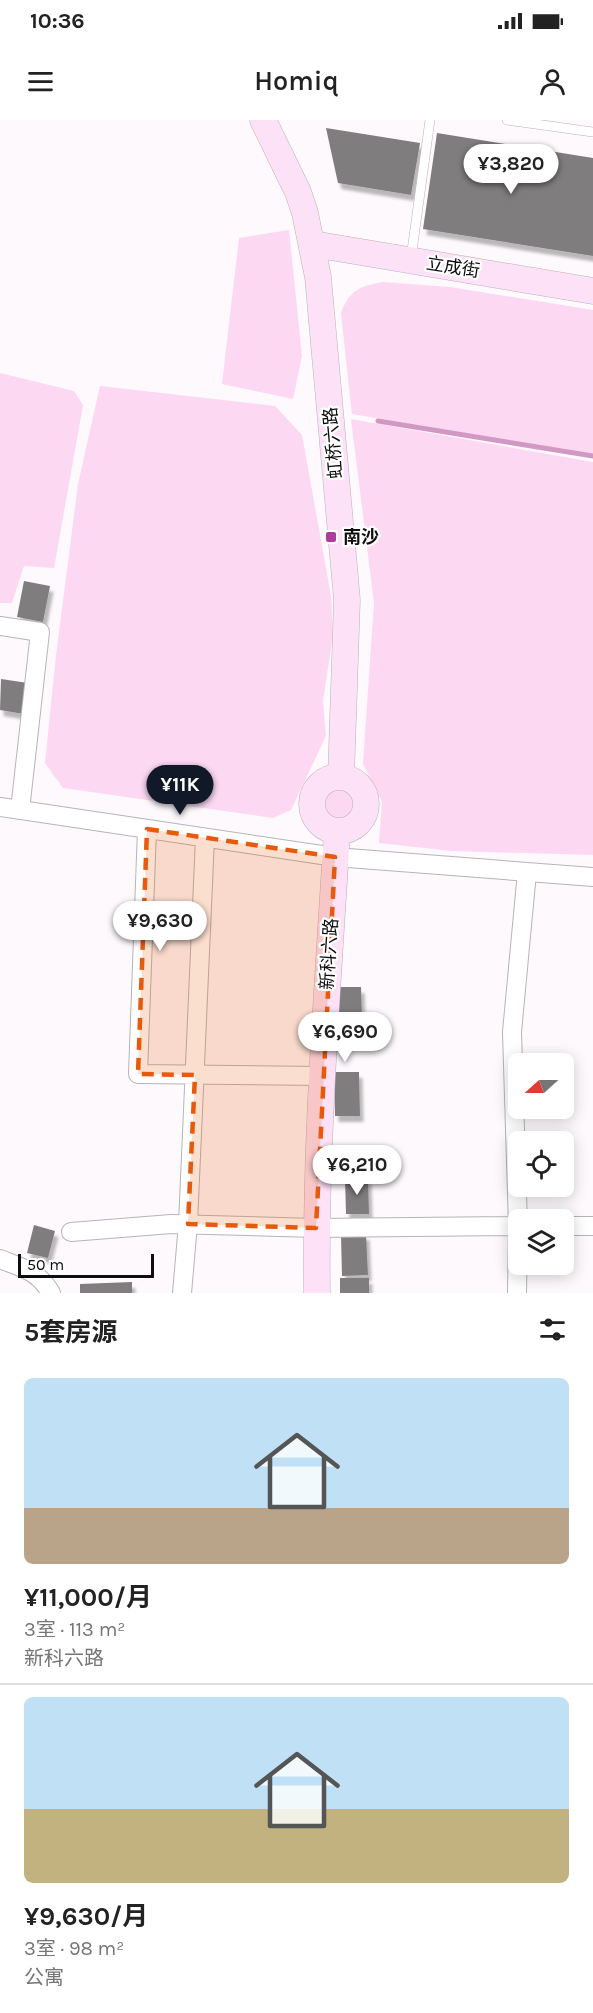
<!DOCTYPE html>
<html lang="zh">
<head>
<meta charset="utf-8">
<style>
	body { margin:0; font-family:Karla,"Noto Sans SC",sans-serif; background:#f6f6f6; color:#222; height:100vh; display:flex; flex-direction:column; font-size:22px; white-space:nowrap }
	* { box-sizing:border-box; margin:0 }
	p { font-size:20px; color:#767676 }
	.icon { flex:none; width:33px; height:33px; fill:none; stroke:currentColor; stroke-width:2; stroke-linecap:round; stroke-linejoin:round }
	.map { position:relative; height:1173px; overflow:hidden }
	.drawer { display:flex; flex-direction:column; background:#fff; flex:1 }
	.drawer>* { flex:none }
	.needle { width:39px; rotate:249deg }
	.tools { position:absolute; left:508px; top:933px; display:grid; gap:12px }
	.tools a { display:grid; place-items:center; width:66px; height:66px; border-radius:9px; background:#fff; box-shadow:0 3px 15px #0003; font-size:30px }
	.scale { position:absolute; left:18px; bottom:15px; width:136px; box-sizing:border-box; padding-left:6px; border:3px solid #0f0e0f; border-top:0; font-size:16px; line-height:21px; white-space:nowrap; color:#0f0e0f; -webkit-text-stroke:4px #fff; paint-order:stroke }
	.price { position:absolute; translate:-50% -51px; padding:0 14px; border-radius:21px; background:#fff; color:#222; font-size:20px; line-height:39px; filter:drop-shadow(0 2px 3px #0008) }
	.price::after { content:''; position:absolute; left:50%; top:36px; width:18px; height:14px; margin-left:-9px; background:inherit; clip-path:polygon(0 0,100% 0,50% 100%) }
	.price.current { background:#111827; color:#fff }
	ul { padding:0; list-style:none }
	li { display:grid; align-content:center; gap:12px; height:318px; padding:0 24px }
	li+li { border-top:2px solid #e0e0e0 }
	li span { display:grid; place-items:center; height:186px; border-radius:9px; color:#555 }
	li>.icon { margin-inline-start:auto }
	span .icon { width:108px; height:108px; fill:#fffc; stroke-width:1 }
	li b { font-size:26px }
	h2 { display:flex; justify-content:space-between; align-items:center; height:72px; padding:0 24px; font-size:26px }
	.status { display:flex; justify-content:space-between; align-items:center; height:42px; padding:0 30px; background:#fff; direction:ltr }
	.status svg { height:16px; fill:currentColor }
	header { display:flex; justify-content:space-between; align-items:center; height:78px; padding:0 24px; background:#fff; font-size:27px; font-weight:600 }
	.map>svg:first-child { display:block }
	.green { fill:#fcd8f2 }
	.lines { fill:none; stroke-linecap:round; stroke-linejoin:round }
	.stream { stroke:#d198c3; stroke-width:5 }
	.building { fill:#807d7f; filter:url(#shadow) }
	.lane-casing { stroke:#b7b4b6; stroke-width:10 }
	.street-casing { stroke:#b7b4b6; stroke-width:20 }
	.secondary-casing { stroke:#b7b4b6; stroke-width:27 }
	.lane { stroke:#fff; stroke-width:9 }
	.street { stroke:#fff; stroke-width:18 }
	.secondary { stroke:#fde1f7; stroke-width:26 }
	.marked { fill:#e8590c; fill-opacity:0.2; stroke:#e8590c; stroke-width:4.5; stroke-dasharray:12 8; stroke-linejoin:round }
	.poi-dot { fill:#ae3e9a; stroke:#fff; stroke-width:2 }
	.labels { text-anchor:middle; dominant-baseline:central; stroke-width:4.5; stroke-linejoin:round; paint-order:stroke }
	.street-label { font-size:18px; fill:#0f0e0f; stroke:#fff }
	.poi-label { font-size:18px; font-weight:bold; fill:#0f0e0f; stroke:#fff; text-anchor:start }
</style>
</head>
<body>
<div class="status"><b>10:36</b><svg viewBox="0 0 49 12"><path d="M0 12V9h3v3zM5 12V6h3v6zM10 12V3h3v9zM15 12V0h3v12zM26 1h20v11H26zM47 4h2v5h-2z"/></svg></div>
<header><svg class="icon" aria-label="menu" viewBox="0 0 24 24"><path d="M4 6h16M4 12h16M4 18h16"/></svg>Homiq<svg class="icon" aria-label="person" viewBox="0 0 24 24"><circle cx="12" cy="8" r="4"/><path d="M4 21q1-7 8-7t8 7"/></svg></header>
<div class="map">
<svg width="593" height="1173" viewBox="0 0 593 1173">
	<defs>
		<filter id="shadow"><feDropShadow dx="3.5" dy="6" stdDeviation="1.5" flood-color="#0004"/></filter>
	</defs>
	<rect width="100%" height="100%" fill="#fdf9fc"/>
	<!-- green -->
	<path class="green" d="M 289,110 L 302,236 L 293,279 L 222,264 L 239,118 Z
		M 383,162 L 450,167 L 593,190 L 593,335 L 352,294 L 341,193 C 349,170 361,166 383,162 Z
		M 0,253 L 74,271 L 83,285 L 54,448 L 24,446 L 12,483 L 0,483 Z
		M 100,266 L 275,286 L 302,315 L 331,476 L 333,515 L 323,581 L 326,616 L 291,690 L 273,698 L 63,668 L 45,643 L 56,536 L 78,364 Z
		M 351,299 L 593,342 L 593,735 L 451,731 L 379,723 L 382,682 L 363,644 L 374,483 Z
		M 344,664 C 357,672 361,688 348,698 C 321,709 312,671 344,664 Z"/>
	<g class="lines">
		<!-- stream -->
		<path class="stream" d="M 378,301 L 593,336"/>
	</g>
	<!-- building -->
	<path class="building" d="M 326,8 L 420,23 L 411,75 L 338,63 Z
		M 437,13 L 593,38 L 593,136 L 423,109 Z
		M 24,461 L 50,466 L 43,502 L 17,497 Z
		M 1,559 L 28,563 L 24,594 L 0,590 Z
		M 336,867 L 361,867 L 362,897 L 336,897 Z
		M 334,952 L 359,952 L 360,996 L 335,996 Z
		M 345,1058 L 368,1058 L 369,1094 L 346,1094 Z
		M 34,1105 L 55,1111 L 48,1138 L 27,1133 Z
		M 366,1114 L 368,1155 L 342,1156 L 341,1115 Z
		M 340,1158 L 369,1158 L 369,1173 L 340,1173 Z
		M 132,1162 L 132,1173 L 80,1173 L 80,1164 Z"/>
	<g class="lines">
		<defs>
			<path id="lane" d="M 507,0 L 593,12
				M 411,138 L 430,0"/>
			<path id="street" d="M 0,506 L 40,512 L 20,690
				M 0,687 L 335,737 L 593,757
				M 147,709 L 138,954 L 322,956
				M 564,1106 L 593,1106
				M 71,1112 L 171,1104 L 316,1108 L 519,1106
				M 0,1139 C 23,1148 38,1151 51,1173
				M 182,1173 L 188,1104 L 205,718
				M 517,1173 L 518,1106 L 512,912 L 527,752"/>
			<path id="secondary" d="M 263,0 L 298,72 L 305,93 L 318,157 L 347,480 L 341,657
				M 313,124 L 593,171
				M312 684a27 27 0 1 1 54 0a27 27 0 1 1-54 0Z
				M 317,1173 C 315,1019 328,865 337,712"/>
		</defs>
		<!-- lane casing -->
		<use href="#lane" class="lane-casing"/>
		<!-- street casing -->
		<use href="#street" class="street-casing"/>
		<!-- secondary casing -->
		<use href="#secondary" class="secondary-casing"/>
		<!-- lane -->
		<use href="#lane" class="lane"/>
		<!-- street -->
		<use href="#street" class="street"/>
		<!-- secondary -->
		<use href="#secondary" class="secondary"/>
	</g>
	<!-- marked area -->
	<path class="marked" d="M 147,709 L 335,737 L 316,1108 L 188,1104 L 195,955 L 138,954 Z"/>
	<!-- markers -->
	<rect class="poi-dot" x="325" y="411" width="12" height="12" rx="3"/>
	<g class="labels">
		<!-- street labels -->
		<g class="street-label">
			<text transform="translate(453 147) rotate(9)">立成街</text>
			<text transform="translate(333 323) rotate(-95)">虹桥六路</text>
			<text transform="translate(329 834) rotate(-86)">新科六路</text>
		</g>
		<!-- poi labels -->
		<g class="poi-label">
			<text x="343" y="417">南沙</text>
		</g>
	</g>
</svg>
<div class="tools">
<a><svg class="needle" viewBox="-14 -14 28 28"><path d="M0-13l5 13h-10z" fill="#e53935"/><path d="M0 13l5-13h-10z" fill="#767676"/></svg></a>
<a><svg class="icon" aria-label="locate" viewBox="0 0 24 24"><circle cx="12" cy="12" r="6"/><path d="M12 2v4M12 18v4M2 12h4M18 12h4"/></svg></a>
<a><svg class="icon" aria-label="layers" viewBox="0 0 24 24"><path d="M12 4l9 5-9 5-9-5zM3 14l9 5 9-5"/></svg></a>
</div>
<div class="scale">50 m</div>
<b class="price" style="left:511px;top:75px">¥3,820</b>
<b class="price current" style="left:180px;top:696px">¥11K</b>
<b class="price" style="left:160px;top:832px">¥9,630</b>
<b class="price" style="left:345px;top:943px">¥6,690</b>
<b class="price" style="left:357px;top:1076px">¥6,210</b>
</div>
<section class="drawer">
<h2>5套房源<svg class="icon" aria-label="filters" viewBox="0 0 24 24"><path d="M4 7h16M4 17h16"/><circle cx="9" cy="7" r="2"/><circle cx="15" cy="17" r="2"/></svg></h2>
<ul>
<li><span style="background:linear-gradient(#bfe0f5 70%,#b9a48a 0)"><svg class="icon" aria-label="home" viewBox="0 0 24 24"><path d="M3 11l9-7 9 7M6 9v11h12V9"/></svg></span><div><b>¥11,000/月</b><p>3室 · 113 m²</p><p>新科六路</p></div></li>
<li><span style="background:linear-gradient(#bfe0f5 60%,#c2b280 0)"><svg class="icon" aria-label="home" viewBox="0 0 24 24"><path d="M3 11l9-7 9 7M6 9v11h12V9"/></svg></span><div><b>¥9,630/月</b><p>3室 · 98 m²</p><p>公寓</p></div></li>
</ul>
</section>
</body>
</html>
